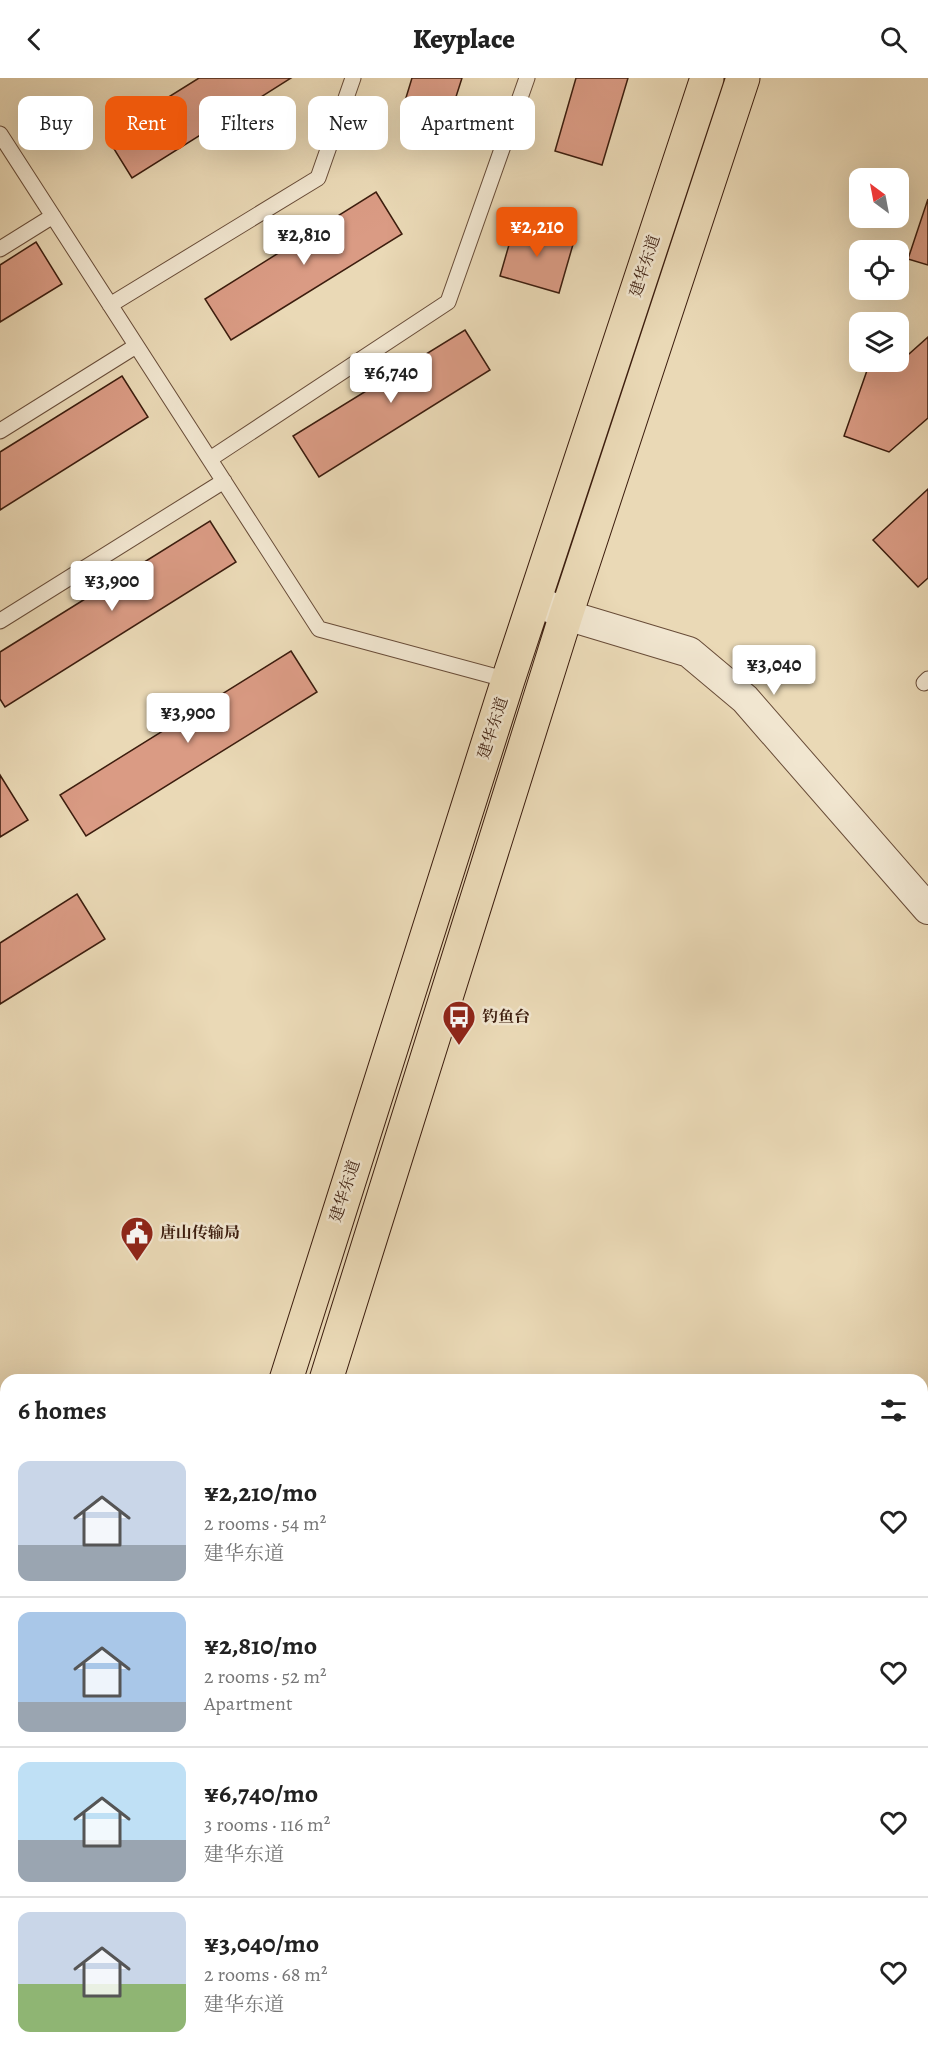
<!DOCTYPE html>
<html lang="en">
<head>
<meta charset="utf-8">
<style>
	body { margin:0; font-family:Alegreya,"Noto Serif SC",serif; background:#f6f6f6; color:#222; height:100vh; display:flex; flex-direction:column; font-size:22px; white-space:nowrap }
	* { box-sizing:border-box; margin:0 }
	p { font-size:20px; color:#767676 }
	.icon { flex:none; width:33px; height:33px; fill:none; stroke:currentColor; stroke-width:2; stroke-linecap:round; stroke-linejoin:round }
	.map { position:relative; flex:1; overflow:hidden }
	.side { position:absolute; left:0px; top:1296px; width:928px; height:684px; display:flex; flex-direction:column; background:#fff; border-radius:18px 18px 0 0; box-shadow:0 6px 24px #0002 }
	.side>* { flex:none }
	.guide { position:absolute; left:18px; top:18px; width:600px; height:54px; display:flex; gap:12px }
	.needle { width:39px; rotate:328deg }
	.buttons { position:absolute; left:849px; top:90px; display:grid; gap:12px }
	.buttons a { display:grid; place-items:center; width:60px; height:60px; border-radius:12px; background:#fff; box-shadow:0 6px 24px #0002; font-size:30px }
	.price { position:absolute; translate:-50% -51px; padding:0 14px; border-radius:6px; background:#fff; color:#222; font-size:20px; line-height:39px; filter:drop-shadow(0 2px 3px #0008) }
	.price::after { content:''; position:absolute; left:50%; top:36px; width:18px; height:14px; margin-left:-9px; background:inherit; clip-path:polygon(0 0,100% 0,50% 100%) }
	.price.on { background:#ea580c; color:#fff }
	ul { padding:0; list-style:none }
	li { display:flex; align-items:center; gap:18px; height:150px; padding:0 18px }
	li+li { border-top:2px solid #e0e0e0 }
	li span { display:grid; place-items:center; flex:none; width:168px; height:120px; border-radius:12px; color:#555 }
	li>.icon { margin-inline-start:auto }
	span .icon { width:72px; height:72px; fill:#fffc; stroke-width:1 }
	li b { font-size:26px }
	h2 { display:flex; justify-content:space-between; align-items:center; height:72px; padding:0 18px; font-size:26px }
	.tag { padding:0 21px; border-radius:12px; background:#fff; box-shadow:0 6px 24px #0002; font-size:21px; line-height:54px }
	.tag.on { background:#ea580c; color:#fff }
	header { display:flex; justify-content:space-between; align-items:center; height:78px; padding:0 18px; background:#fff; font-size:27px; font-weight:800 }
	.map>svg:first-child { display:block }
	.building { fill:#da9b84; stroke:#3c1d0e; stroke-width:1.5 }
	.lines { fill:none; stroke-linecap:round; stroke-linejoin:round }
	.service-casing { stroke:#684c38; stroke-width:17 }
	.minor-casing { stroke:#684c38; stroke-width:32 }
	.secondary-casing { stroke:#3c1d0e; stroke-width:35 }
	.primary-casing { stroke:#3c1d0e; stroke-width:35 }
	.service { stroke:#f1e6d0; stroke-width:15 }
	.minor { stroke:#f1e6d0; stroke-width:30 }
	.secondary { stroke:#f1e6d0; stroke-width:33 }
	.primary { stroke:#ead9b6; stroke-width:33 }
	.labels { text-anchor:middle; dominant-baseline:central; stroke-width:5; stroke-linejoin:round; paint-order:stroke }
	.street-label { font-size:16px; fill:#3c1d0e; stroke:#f1e6d0 }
	.poi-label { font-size:16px; font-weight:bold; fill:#3c1d0e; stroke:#f1e6d0; text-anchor:start }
</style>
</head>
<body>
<header><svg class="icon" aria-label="back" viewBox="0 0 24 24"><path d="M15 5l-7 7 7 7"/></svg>Keyplace<svg class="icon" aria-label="search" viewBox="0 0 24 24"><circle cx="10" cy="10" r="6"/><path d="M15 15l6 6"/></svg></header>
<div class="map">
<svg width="928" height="1980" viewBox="0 0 928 1980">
	<rect width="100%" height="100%" fill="#ead9b6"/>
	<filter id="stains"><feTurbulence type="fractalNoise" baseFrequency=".00333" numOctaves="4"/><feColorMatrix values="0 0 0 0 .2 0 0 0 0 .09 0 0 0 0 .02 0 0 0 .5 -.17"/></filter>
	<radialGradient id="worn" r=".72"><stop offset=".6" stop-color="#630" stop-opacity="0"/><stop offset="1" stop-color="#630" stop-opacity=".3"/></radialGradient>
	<!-- building -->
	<path class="building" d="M 199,0 L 291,0 L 132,100 L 106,58 Z
		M 412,0 L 462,0 L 446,50 L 401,36 Z
		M 576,0 L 628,0 L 602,87 L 555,73 Z
		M 376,114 L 402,156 L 231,262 L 205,221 Z
		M 928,121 L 928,187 L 908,181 Z
		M 515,146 L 574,163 L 559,215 L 500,198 Z
		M 36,164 L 62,206 L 0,244 L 0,187 Z
		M 465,252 L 490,292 L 319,399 L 293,358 Z
		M 928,259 L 928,340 L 889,374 L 844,358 L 870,284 L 900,284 Z
		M 122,298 L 148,339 L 0,432 L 0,374 Z
		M 928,411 L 928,500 L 918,509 L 873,462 Z
		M 210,443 L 236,484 L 5,629 L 0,621 L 0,574 Z
		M 291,573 L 317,614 L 86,758 L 60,717 Z
		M 0,697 L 28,742 L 0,759 Z
		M 77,816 L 105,861 L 0,926 L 0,865 Z"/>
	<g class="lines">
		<defs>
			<path id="service" d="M 0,56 L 319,551 L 508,602
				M 0,171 L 53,138
				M 110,227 L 318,100 L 353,0
				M 0,353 L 136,268
				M 210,381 L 448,224 L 527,0
				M 0,543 L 224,403
				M 924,605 L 928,601"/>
			<path id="minor" d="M 536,522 L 566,537 L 689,574 L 745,621 L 928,831
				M 0,1595 L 6,1598"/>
			<path id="secondary" d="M 0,1629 L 6,1629
				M 0,1669 L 6,1676
				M 0,1727 L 6,1734
				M 149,1974 L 164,1980
				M 218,1974 L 224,1980
				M 273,1974 L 279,1980
				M 330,1974 L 334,1980
				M 21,1980 L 35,1974"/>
			<path id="primary" d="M 286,1302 L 508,602 L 707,0
				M 326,1302 L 566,537 L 743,0
				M 0,1878 L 6,1874
				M 0,1929 L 6,1926"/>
		</defs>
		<!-- service casing -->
		<use href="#service" class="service-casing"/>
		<!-- minor casing -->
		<use href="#minor" class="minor-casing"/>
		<!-- secondary casing -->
		<use href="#secondary" class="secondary-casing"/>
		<!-- primary casing -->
		<use href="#primary" class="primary-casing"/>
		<!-- service -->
		<use href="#service" class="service"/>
		<!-- minor -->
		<use href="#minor" class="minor"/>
		<!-- secondary -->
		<use href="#secondary" class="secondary"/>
		<!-- primary -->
		<use href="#primary" class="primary"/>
	</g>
	<!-- icons -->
	<defs>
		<symbol id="bus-pin" viewBox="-11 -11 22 30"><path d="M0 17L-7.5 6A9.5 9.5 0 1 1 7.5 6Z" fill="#8f2418" stroke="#f1e6d0"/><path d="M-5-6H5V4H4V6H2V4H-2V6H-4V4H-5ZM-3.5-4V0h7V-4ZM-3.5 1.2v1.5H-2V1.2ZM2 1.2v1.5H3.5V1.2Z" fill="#fff"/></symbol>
		<symbol id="civic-pin" viewBox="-11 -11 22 30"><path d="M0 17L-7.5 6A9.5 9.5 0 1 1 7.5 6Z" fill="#8f2418" stroke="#f1e6d0"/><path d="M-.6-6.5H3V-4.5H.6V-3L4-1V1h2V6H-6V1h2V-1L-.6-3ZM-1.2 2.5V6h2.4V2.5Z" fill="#fff"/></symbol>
	</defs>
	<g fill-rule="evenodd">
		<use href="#bus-pin" x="440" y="920" width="38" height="52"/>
		<use href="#civic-pin" x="118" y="1136" width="38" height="52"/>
	</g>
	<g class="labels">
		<!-- street labels -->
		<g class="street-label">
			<text transform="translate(645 188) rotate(-72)">建华东道</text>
			<text transform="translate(493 650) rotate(-72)">建华东道</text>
			<text transform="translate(345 1113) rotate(-72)">建华东道</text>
		</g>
		<!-- poi labels -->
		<g class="poi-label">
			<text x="482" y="939">钓鱼台</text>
			<text x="160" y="1155">唐山传输局</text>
		</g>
	</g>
	<rect width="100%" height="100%" filter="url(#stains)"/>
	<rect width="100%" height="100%" fill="url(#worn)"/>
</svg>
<div class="buttons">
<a><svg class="needle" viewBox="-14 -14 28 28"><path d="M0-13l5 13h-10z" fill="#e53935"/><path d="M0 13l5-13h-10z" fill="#767676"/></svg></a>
<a><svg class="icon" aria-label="locate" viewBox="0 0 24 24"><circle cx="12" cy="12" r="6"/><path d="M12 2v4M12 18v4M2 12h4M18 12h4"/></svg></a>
<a><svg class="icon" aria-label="layers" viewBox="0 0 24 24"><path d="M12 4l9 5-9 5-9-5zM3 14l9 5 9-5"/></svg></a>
</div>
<b class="price on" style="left:537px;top:180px">¥2,210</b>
<b class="price" style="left:304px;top:188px">¥2,810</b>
<b class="price" style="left:391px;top:326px">¥6,740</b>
<b class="price" style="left:112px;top:534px">¥3,900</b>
<b class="price" style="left:774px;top:618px">¥3,040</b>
<b class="price" style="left:188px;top:666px">¥3,900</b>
<div class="guide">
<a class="tag">Buy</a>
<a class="tag on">Rent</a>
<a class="tag">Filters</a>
<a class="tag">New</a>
<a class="tag">Apartment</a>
</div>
<section class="side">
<h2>6 homes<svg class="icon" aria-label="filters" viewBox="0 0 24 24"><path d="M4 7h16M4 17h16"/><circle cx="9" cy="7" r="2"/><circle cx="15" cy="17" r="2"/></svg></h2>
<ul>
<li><span style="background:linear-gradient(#c9d6e8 70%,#9aa5b1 0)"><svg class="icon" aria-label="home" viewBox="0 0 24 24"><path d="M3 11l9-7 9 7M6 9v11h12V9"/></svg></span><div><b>¥2,210/mo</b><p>2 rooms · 54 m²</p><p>建华东道</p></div><svg class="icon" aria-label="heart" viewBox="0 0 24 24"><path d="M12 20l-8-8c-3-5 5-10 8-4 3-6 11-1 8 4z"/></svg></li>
<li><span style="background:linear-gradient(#a9c7e8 75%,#9aa5b1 0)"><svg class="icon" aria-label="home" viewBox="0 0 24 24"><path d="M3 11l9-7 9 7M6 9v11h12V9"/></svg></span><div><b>¥2,810/mo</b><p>2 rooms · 52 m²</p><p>Apartment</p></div><svg class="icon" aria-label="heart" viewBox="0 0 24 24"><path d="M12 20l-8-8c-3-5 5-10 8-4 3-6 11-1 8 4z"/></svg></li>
<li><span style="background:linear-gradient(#bfe0f5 65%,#9aa5b1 0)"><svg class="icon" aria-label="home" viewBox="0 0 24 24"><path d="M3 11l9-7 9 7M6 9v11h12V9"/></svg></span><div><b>¥6,740/mo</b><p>3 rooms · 116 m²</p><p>建华东道</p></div><svg class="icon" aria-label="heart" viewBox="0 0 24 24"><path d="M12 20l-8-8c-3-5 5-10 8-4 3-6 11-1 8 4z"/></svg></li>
<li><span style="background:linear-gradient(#c9d6e8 60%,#8fb573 0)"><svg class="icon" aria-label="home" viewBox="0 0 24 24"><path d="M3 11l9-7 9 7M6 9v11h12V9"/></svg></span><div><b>¥3,040/mo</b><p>2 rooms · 68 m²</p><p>建华东道</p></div><svg class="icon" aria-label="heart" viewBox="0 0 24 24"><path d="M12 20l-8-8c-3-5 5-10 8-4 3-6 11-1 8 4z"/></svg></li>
</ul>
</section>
</div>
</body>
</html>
